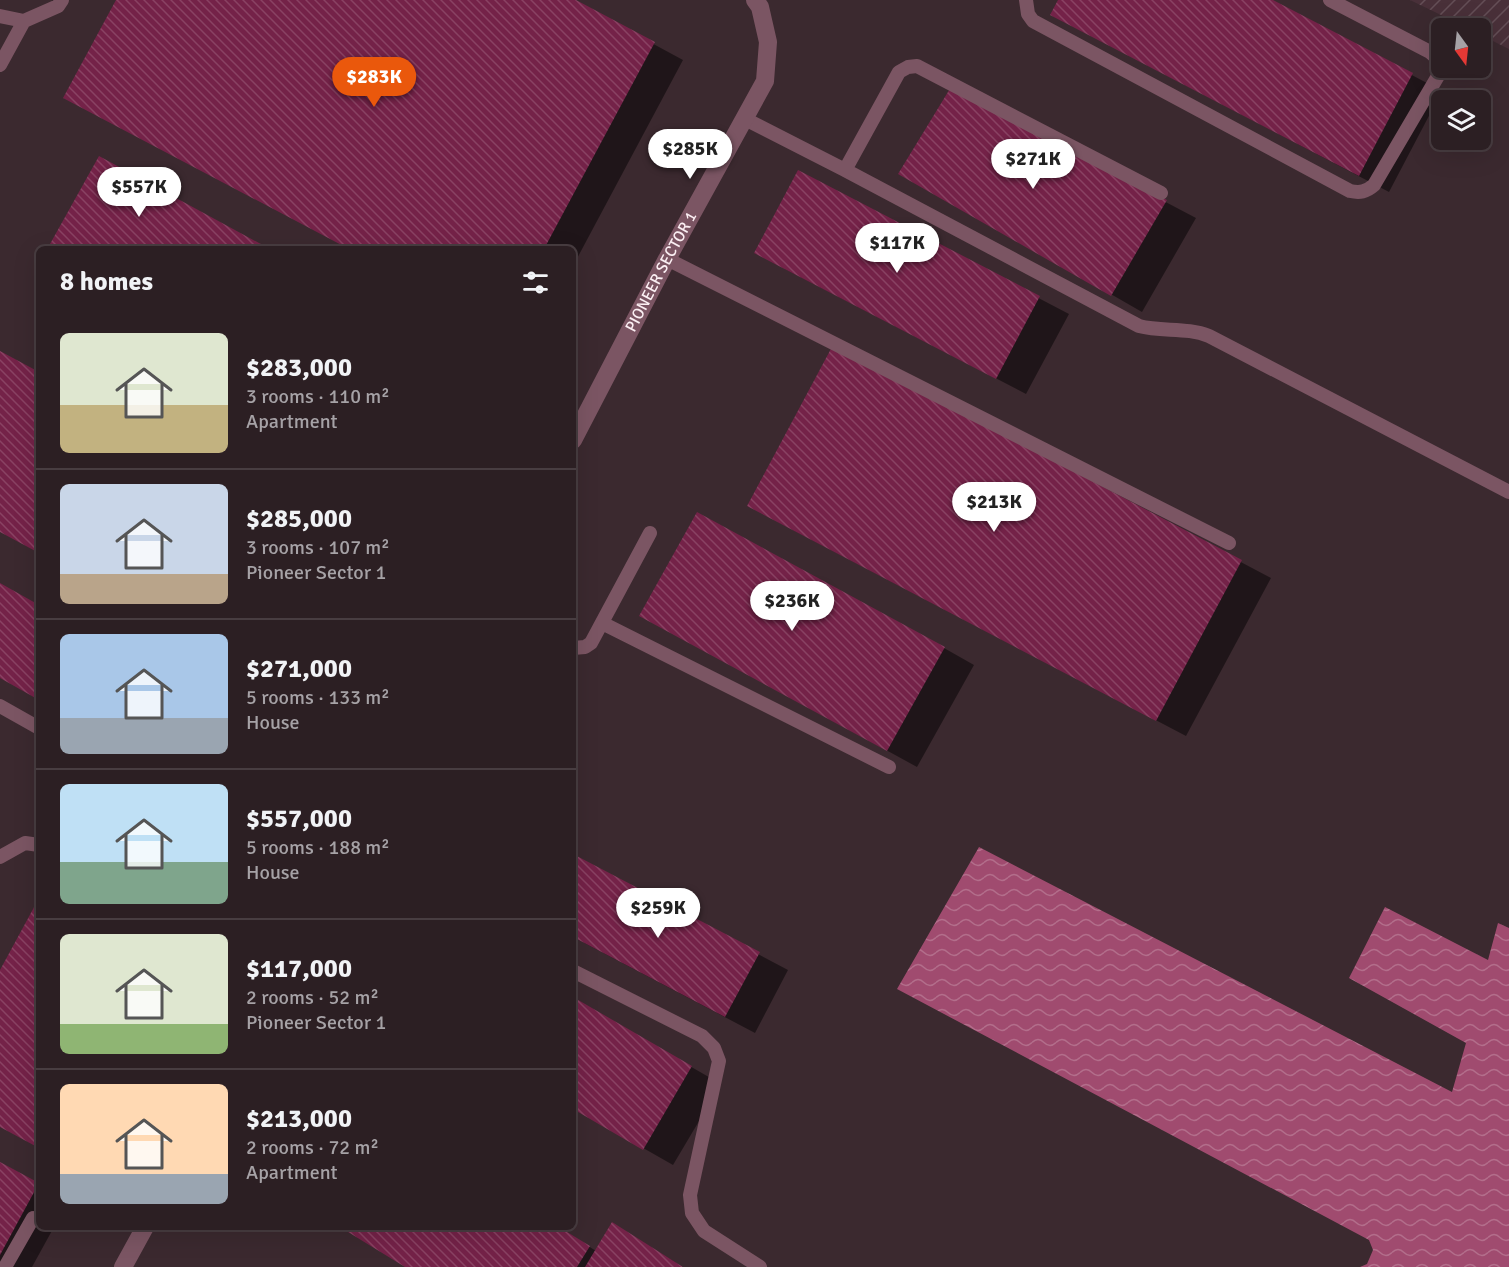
<!DOCTYPE html>
<html lang="en">
<head>
<meta charset="utf-8">
<style>
	body { margin:0; font-family:Signika,sans-serif; background:#382c30; color:#f1f3f6; height:100vh; display:flex; flex-direction:column; font-size:22px; white-space:nowrap }
	* { box-sizing:border-box; margin:0 }
	p { font-size:20px; color:#a6a2a6 }
	.icon { flex:none; width:33px; height:33px; fill:none; stroke:currentColor; stroke-width:2; stroke-linecap:round; stroke-linejoin:round }
	.map { position:relative; flex:1; overflow:hidden }
	.side { position:absolute; left:36px; top:246px; width:540px; height:984px; display:flex; flex-direction:column; background:#2c1f23; border-radius:9px; box-shadow:0 6px 24px #0002,0 0 0 2px #483d41 }
	.side>* { flex:none }
	.needle { width:39px; rotate:165deg }
	.tools { position:absolute; left:1431px; top:18px; display:grid; gap:12px }
	.tools a { display:grid; place-items:center; width:60px; height:60px; border-radius:9px; background:#2c1f23; box-shadow:0 6px 24px #0002,0 0 0 2px #483d41; font-size:30px }
	.price { position:absolute; translate:-50% -51px; padding:0 14px; border-radius:21px; background:#fff; color:#222; font-size:20px; line-height:39px; filter:drop-shadow(0 2px 3px #0008) }
	.price::after { content:''; position:absolute; left:50%; top:36px; width:18px; height:14px; margin-left:-9px; background:inherit; clip-path:polygon(0 0,100% 0,50% 100%) }
	.price.current { background:#ea580c; color:#fff }
	ul { padding:0; list-style:none }
	li { display:flex; align-items:center; gap:18px; height:150px; padding:0 24px }
	li+li { border-top:2px solid #483d41 }
	li span { display:grid; place-items:center; flex:none; width:168px; height:120px; border-radius:9px; color:#555 }
	li>.icon { margin-inline-start:auto }
	span .icon { width:72px; height:72px; fill:#fffc; stroke-width:1 }
	li b { font-size:26px }
	h2 { display:flex; justify-content:space-between; align-items:center; height:72px; padding:0 24px; font-size:26px }
	.map>svg:first-child { display:block }
	.industrial { fill:url(#industrial-furrows) }
	.water { fill:url(#water-waves) }
	.shadow { fill:#0007 }
	.building { fill:url(#building-back-hatch) }
	.lines { fill:none; stroke-linecap:round; stroke-linejoin:round }
	.lane { stroke:#7b5563; stroke-width:14 }
	.street { stroke:#7b5563; stroke-width:18 }
	.labels { text-anchor:middle; dominant-baseline:central; stroke-width:4.5; stroke-linejoin:round; paint-order:stroke }
	.street-label { font-size:16px; fill:#fbeff3; stroke:#3b292f }
</style>
</head>
<body>
<div class="map">
<svg width="1509" height="1267" viewBox="0 0 1509 1267">
	<defs>
		<pattern id="industrial-furrows" width="10" height="10" patternUnits="userSpaceOnUse" patternTransform="scale(1.5)"><rect width="10" height="10" fill="#493039"/><path d="M-1 1l2-2M0 10L10 0M9 11l2-2" fill="none" stroke="#644e56"/></pattern>
		<pattern id="water-waves" width="16" height="10" patternUnits="userSpaceOnUse" patternTransform="scale(1.5)"><rect width="16" height="10" fill="#a04b6f"/><path d="M0 5q4-4 8 0t8 0" fill="none" stroke="#b36e8b"/></pattern>
		<pattern id="building-back-hatch" width="6" height="6" patternUnits="userSpaceOnUse" patternTransform="scale(1.5)"><rect width="6" height="6" fill="#742248"/><path d="M-1 5l2 2M0 0l6 6M5-1l2 2" fill="none" stroke="#894263"/></pattern>
	</defs>
	<rect width="100%" height="100%" fill="#3b292f"/>
	<!-- industrial -->
	<path class="industrial" d="M 1410,0 L 1509,0 L 1509,49 L 1481,35 L 1480,28 L 1468,28 Z"/>
	<!-- water -->
	<path class="water" d="M 979,847 L 1452,1092 L 1466,1043 L 1349,978 L 1385,907 L 1488,960 L 1498,923 L 1509,928 L 1509,1267 L 1360,1267 L 1367,1264 L 1373,1250 L 1369,1240 L 897,989 Z"/>
	<!-- shadow -->
	<path class="shadow" d="M 117,0 L 572,0 L 683,60 L 573,266 L 573,249 L 350,249 Z
		M 1059,0 L 1270,0 L 1442,91 L 1389,192 L 1052,15 Z
		M 951,89 L 1196,218 L 1142,312 L 900,173 Z
		M 798,172 L 1069,314 L 1026,394 L 785,269 Z
		M 834,347 L 1271,578 L 1186,736 L 778,522 Z
		M 671,632 L 944,648 L 974,665 L 917,767 Z
		M 573,856 L 788,970 L 755,1033 L 573,937 Z
		M 573,999 L 721,1084 L 673,1165 L 573,1108 Z
		M 0,1164 L 39,1185 L 39,1227 L 54,1227 L 32,1267 L 0,1267 Z
		M 613,1224 L 683,1267 L 407,1267 L 353,1227 L 559,1227 L 596,1251 Z"/>
	<!-- building -->
	<path class="building" d="M 116,0 L 576,0 L 655,42 L 544,249 L 349,249 L 63,98 Z
		M 1058,0 L 1273,0 L 1413,73 L 1359,176 L 1050,15 Z
		M 951,87 L 1167,200 L 1111,296 L 898,174 Z
		M 99,156 L 270,249 L 60,249 L 50,244 Z
		M 798,170 L 1040,296 L 996,379 L 754,253 Z
		M 833,345 L 1242,560 L 1156,721 L 747,506 Z
		M 0,351 L 39,372 L 39,553 L 0,532 Z
		M 697,512 L 945,647 L 887,751 L 639,616 Z
		M 0,583 L 39,605 L 39,700 L 0,678 Z
		M 573,854 L 760,952 L 725,1017 L 573,937 Z
		M 39,898 L 39,1148 L 0,1127 L 0,970 Z
		M 573,997 L 692,1066 L 643,1150 L 573,1109 Z
		M 0,1162 L 39,1183 L 0,1255 Z
		M 612,1222 L 683,1267 L 585,1267 Z
		M 352,1227 L 559,1227 L 590,1246 L 577,1267 L 405,1267 L 348,1232 Z"/>
	<g class="lines">
		<!-- lane -->
		<path class="lane" d="M 1026,0 L 1028,14 L 1033,21 L 1350,191 C 1360,193 1366,192 1374,185 L 1438,76 L 1440,61 L 1430,52 L 1330,0
			M 0,16 L 24,21 L 58,6 L 62,0
			M 0,65 L 24,21
			M 745,119 L 845,170 L 899,72 L 908,67 L 917,66 L 1161,193
			M 845,170 L 1139,326 C 1162,332 1187,327 1209,336 L 1509,492
			M 667,259 L 1229,543
			M 602,623 L 889,767
			M 573,648 L 585,647 L 591,643 L 650,533
			M 0,706 L 39,728
			M 0,857 L 25,843 L 39,845
			M 573,971 L 702,1036 L 714,1048 L 719,1061 L 690,1195 L 692,1213 L 704,1231 L 760,1267
			M 5,1267 L 33,1218"/>
		<!-- street -->
		<g class="street">
			<path id="s1" d="M 573,440 L 667,259 L 765,81 L 768,42 L 760,7 L 755,0"/>
			<path d="M 123,1267 L 145,1227"/>
		</g>
	</g>
	<g class="labels">
		<!-- street labels -->
		<g class="street-label">
			<text stroke="none"><textPath href="#s1" startOffset="190">PIONEER SECTOR 1</textPath></text>
		</g>
	</g>
</svg>
<div class="tools">
<a><svg class="needle" viewBox="-14 -14 28 28"><path d="M0-13l5 13h-10z" fill="#e53935"/><path d="M0 13l5-13h-10z" fill="#a6a2a6"/></svg></a>
<a><svg class="icon" aria-label="layers" viewBox="0 0 24 24"><path d="M12 4l9 5-9 5-9-5zM3 14l9 5 9-5"/></svg></a>
</div>
<b class="price current" style="left:374px;top:108px">$283K</b>
<b class="price" style="left:690px;top:180px">$285K</b>
<b class="price" style="left:1033px;top:190px">$271K</b>
<b class="price" style="left:139px;top:218px">$557K</b>
<b class="price" style="left:897px;top:274px">$117K</b>
<b class="price" style="left:994px;top:533px">$213K</b>
<b class="price" style="left:792px;top:632px">$236K</b>
<b class="price" style="left:658px;top:939px">$259K</b>
<section class="side">
<h2>8 homes<svg class="icon" aria-label="filters" viewBox="0 0 24 24"><path d="M4 7h16M4 17h16"/><circle cx="9" cy="7" r="2"/><circle cx="15" cy="17" r="2"/></svg></h2>
<ul>
<li><span style="background:linear-gradient(#dfe7d0 60%,#c2b280 0)"><svg class="icon" aria-label="home" viewBox="0 0 24 24"><path d="M3 11l9-7 9 7M6 9v11h12V9"/></svg></span><div><b>$283,000</b><p>3 rooms · 110 m²</p><p>Apartment</p></div></li>
<li><span style="background:linear-gradient(#c9d6e8 75%,#b9a48a 0)"><svg class="icon" aria-label="home" viewBox="0 0 24 24"><path d="M3 11l9-7 9 7M6 9v11h12V9"/></svg></span><div><b>$285,000</b><p>3 rooms · 107 m²</p><p>Pioneer Sector 1</p></div></li>
<li><span style="background:linear-gradient(#a9c7e8 70%,#9aa5b1 0)"><svg class="icon" aria-label="home" viewBox="0 0 24 24"><path d="M3 11l9-7 9 7M6 9v11h12V9"/></svg></span><div><b>$271,000</b><p>5 rooms · 133 m²</p><p>House</p></div></li>
<li><span style="background:linear-gradient(#bfe0f5 65%,#7fa58c 0)"><svg class="icon" aria-label="home" viewBox="0 0 24 24"><path d="M3 11l9-7 9 7M6 9v11h12V9"/></svg></span><div><b>$557,000</b><p>5 rooms · 188 m²</p><p>House</p></div></li>
<li><span style="background:linear-gradient(#dfe7d0 75%,#8fb573 0)"><svg class="icon" aria-label="home" viewBox="0 0 24 24"><path d="M3 11l9-7 9 7M6 9v11h12V9"/></svg></span><div><b>$117,000</b><p>2 rooms · 52 m²</p><p>Pioneer Sector 1</p></div></li>
<li><span style="background:linear-gradient(#ffd9b3 75%,#9aa5b1 0)"><svg class="icon" aria-label="home" viewBox="0 0 24 24"><path d="M3 11l9-7 9 7M6 9v11h12V9"/></svg></span><div><b>$213,000</b><p>2 rooms · 72 m²</p><p>Apartment</p></div></li>
</ul>
</section>
</div>
</body>
</html>
